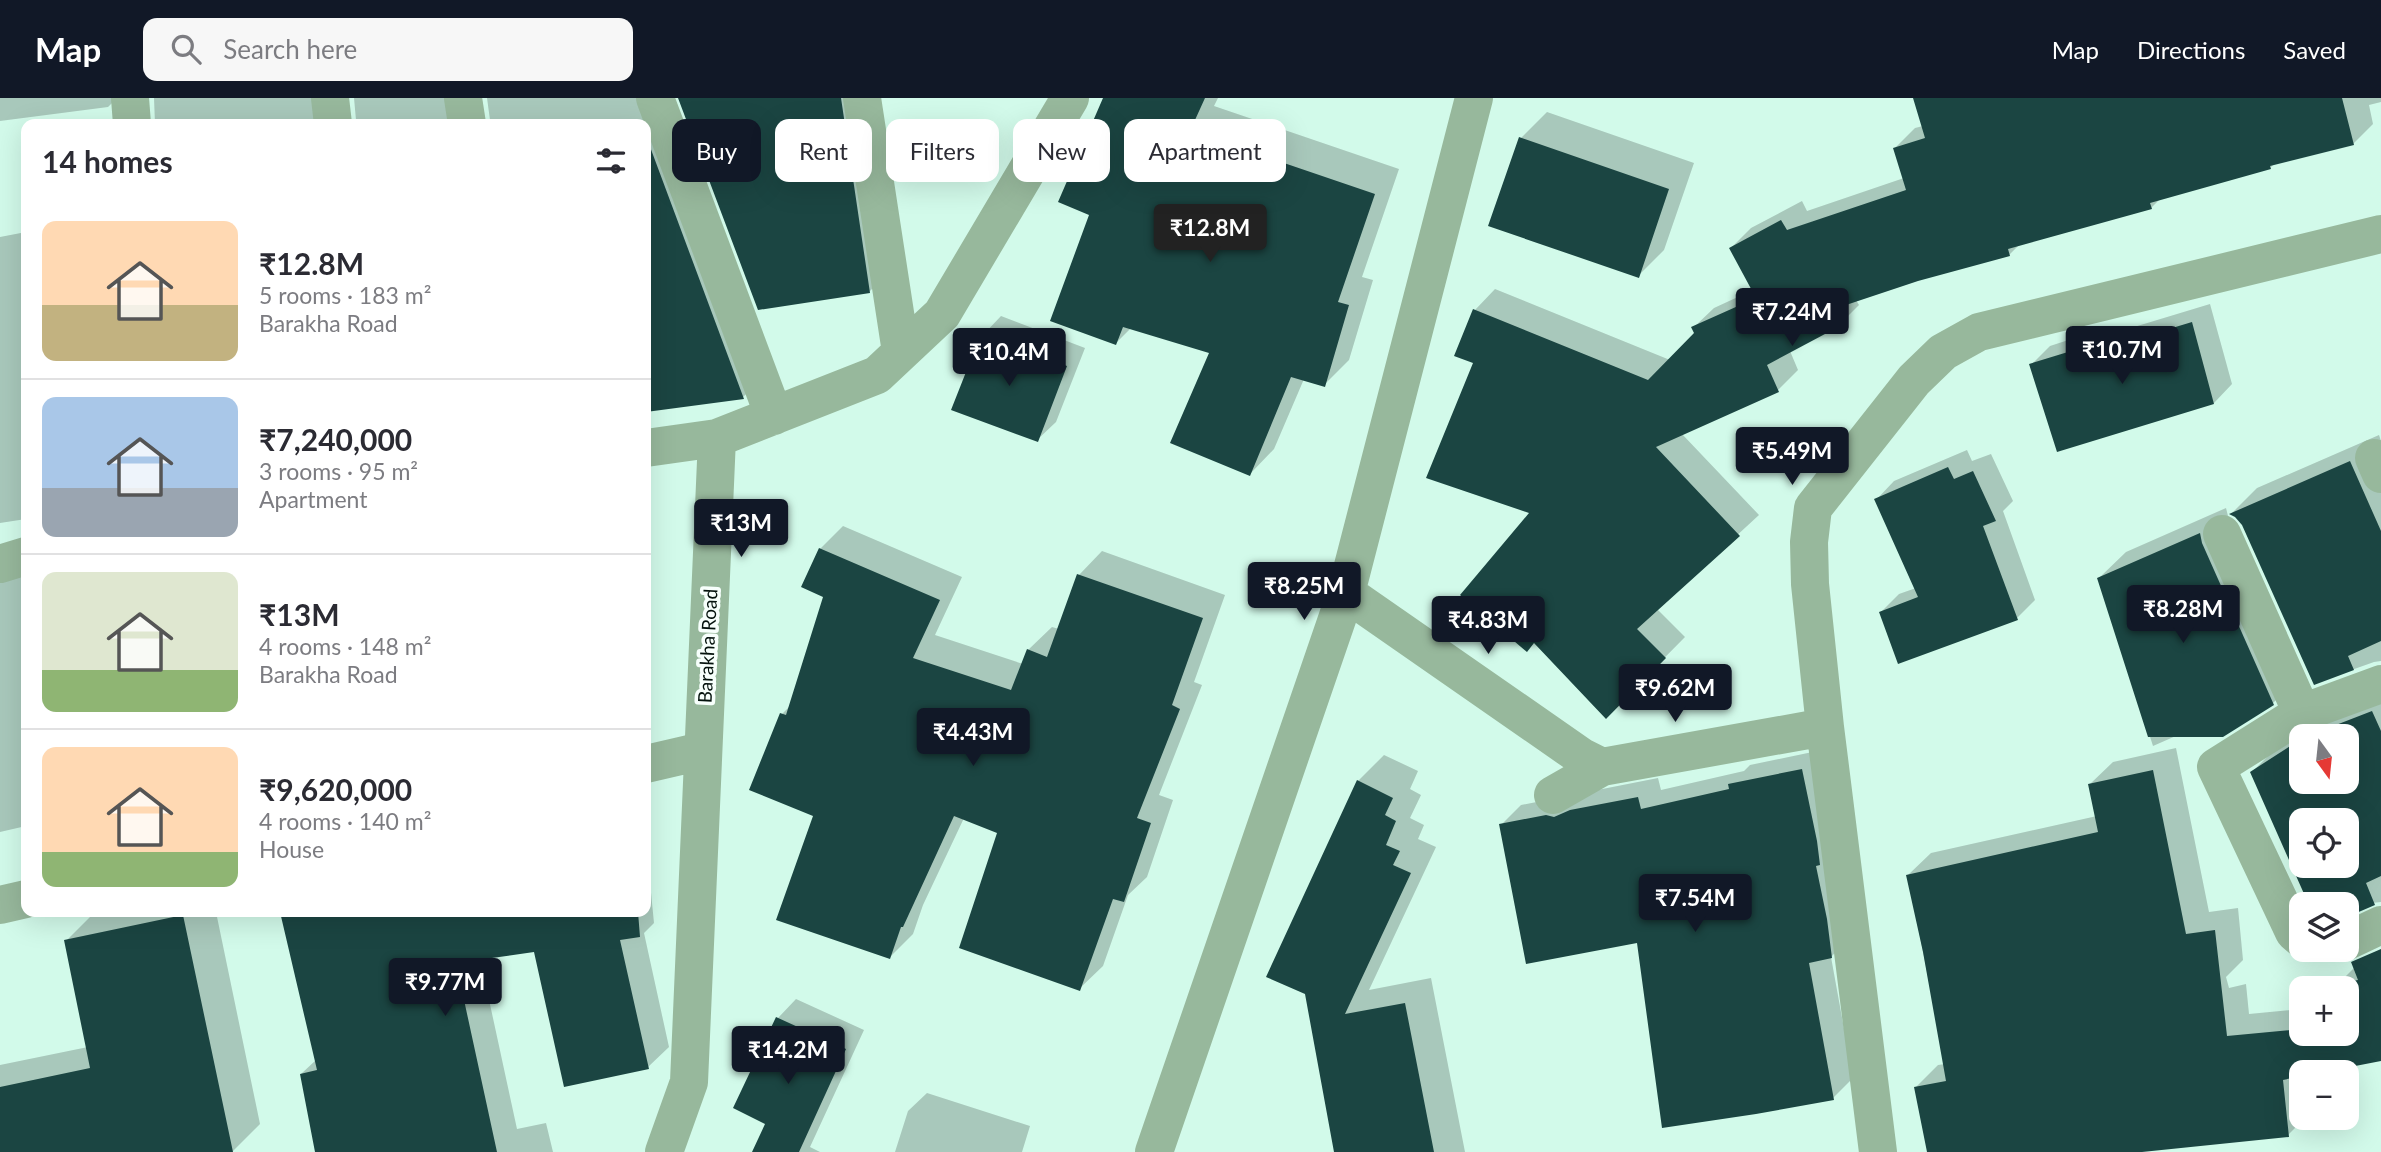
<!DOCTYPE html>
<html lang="en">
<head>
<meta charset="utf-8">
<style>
	body { margin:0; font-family:Lato,sans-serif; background:#f7f7f7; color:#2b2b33; height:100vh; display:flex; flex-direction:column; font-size:26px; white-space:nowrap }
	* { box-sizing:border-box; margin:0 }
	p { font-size:23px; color:#7c7c81 }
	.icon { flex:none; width:38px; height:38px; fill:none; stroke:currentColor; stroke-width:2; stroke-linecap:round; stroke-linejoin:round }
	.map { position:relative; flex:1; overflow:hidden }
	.side { position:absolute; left:21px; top:21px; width:630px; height:798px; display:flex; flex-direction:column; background:#fff; border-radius:14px; box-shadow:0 7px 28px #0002 }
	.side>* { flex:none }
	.top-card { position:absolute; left:672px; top:21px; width:665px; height:63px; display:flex; gap:14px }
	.needle { width:46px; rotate:165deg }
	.tools { position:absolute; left:2289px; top:626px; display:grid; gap:14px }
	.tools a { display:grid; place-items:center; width:70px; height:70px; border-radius:14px; background:#fff; box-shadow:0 7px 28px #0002; font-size:35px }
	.price { position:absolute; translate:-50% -60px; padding:0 16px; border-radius:7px; background:#111827; color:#fff; font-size:23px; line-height:46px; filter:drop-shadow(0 2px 4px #0008) }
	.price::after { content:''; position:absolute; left:50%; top:42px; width:21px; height:16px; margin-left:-10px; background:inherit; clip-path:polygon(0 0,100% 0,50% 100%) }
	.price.current { background:#222; color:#fff }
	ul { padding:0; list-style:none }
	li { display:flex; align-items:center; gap:21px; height:175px; padding:0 21px }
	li+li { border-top:2px solid #e1e1e2 }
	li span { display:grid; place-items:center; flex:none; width:196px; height:140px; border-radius:14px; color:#555 }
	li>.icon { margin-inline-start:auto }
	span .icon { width:84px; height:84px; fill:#fffc; stroke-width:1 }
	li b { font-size:30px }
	h2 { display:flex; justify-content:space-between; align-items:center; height:84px; padding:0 21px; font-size:30px }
	.tag { padding:0 24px; border-radius:14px; background:#fff; box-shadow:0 7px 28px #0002; font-size:24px; line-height:63px }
	.tag.current { background:#111827; color:#fff }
	header { display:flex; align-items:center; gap:42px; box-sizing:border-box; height:98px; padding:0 35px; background:#111827; color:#fff }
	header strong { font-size:33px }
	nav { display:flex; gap:38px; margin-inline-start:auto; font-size:24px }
	.search { width:490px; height:63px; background:#f7f7f7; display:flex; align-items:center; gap:18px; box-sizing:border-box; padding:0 24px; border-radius:14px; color:#7c7c81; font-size:26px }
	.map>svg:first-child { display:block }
	.shadow { fill:#0003; fill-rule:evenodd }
	.building { fill:#1b4542; fill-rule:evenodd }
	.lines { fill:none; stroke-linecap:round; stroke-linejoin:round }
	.street { stroke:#97b89c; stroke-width:38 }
	.labels { text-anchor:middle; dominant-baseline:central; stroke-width:7; stroke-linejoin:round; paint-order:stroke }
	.street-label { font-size:19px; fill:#04120d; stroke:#f7fffc }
</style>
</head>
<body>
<header>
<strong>Map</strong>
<div class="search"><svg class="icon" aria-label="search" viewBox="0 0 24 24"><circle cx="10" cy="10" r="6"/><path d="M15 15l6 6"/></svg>Search here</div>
<nav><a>Map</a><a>Directions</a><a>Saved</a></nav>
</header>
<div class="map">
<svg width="2381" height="1054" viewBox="0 0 2381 1054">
	<rect width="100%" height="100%" fill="#d2faea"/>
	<!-- shadow -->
	<path class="shadow" d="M 0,0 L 117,0 L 108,9 L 0,23 Z
		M 154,0 L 336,0 L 350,21 L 356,22 L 354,0 L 470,0 L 484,21 L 490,22 L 487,0 L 666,0 L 769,274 L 743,299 L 646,313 L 646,26 L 155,26 Z
		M 682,0 L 869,0 L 895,168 L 869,194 Z
		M 1105,0 L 1218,0 L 1214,8 L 1399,71 L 1362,179 L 1373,182 L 1349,262 L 1324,287 L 1304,281 L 1274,351 L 1250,376 L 1212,254 L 1131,230 L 1116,245 L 1091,116 Z
		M 1915,0 L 2381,0 L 2381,4 L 2369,7 L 2373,26 L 2353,46 L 2275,65 L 2270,70 L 2160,101 L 2151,110 L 2020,146 L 2009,157 L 1918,181 L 1856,202 L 1859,207 L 1839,227 L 1790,253 L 1798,272 L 1778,292 L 1682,336 L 1759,417 L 1657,511 L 1685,539 L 1606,619 L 1475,264 L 1457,257 L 1475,212 L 1495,191 L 1670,262 L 1696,236 L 1693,230 L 1714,210 L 1753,192 L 1731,150 L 1751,130 L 1802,103 L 1807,113 L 1904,80 L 1895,50 L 1915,30 L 1923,28 Z
		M 1547,14 L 1694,65 L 1664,152 L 1638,178 L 1521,40 Z
		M 26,134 L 26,421 L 0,425 L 0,139 Z
		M 2210,206 L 2232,286 L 2214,305 L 2031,267 L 2050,248 L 2099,232 L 2101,239 Z
		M 1001,218 L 1085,250 L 1056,324 L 1037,342 L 954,311 L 983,237 Z
		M 2379,337 L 2381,343 L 2381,563 L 2374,564 L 2315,585 L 2243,426 L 2232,415 L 2257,390 Z
		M 1967,352 L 1972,363 L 1991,356 L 2013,403 L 2003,413 L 2035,502 L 2017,520 L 1881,514 L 1899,496 L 1916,490 L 1876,402 L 1894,383 Z
		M 2226,410 L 2228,418 L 2299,579 L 2273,605 L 2226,616 L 2153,648 L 2099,480 L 2126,454 Z
		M 843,428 L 962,479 L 935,537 L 1023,566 L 1028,552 L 1052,529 L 1059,531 L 1079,477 L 1102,453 L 1225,497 L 1194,584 L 1202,587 L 1159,697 L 1173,702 L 1147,779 L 1128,797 L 1103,868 L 1079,891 L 999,734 L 964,720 L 923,807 L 913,836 L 890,859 L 815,717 L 782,616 L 791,607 L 825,498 L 820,451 Z
		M 19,470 L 26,498 L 26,728 L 0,734 L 0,474 Z
		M 2381,594 L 2381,804 L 2372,805 L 2347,817 L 2347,807 L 2312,807 L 2252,674 L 2278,648 ZM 2301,639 L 2347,639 L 2347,684 L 2301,684 ZM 2301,723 L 2347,723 L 2347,768 L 2301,768 Z
		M 2176,650 L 2209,814 L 2238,810 L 2243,862 L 2226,879 L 2229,890 L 2246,886 L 2249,916 L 2301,911 L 2301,1020 L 2305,1020 L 2288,1037 L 2124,1054 L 1929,1054 L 1915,990 L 1938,967 L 1945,966 L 1908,777 L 1931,755 L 2097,718 L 2090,686 L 2113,664 Z
		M 1822,652 L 1851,838 L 1831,859 L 1853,980 L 1833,1000 L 1638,843 L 1501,727 L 1521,707 L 1658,680 L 1661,692 L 1744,673 L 1750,667 Z
		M 1384,657 L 1418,673 L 1410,691 L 1421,697 L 1410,720 L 1424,727 L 1418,741 L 1436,749 L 1369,892 L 1431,880 L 1465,1054 L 1336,1054 L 1358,683 Z
		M 646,744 L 654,825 L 644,835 L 669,949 L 648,969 L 536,852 L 480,860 L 517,1031 L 546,1025 L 553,1054 L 317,1054 L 301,976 L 316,962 L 283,814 L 646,814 Z
		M 99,814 L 216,814 L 260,1026 L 232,1054 L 0,1054 L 0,967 L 88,949 L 66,843 L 94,815 Z
		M 2381,864 L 2381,961 L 2347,936 L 2347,891 L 2336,888 L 2355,869 Z
		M 796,901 L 864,932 L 810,1049 L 820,1054 L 754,1054 L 768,1025 L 778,920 Z
		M 927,995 L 1030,1028 L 1022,1054 L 895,1054 L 908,1013 Z"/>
	<!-- building -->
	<path class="building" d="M 678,0 L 841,0 L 870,195 L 758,212 Z
		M 1103,0 L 1205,0 L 1190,33 L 1375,96 L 1338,204 L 1349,207 L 1325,289 L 1291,279 L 1250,378 L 1170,345 L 1209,255 L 1123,229 L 1116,247 L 1050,223 L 1089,117 L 1058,104 Z
		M 1913,0 L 2342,0 L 2354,47 L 2270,68 L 2271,71 L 2150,105 L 2152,111 L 2008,151 L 2010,158 L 1918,183 L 1831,212 L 1840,228 L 1767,267 L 1779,294 L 1656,349 L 1740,438 L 1637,531 L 1666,560 L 1606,621 L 1534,545 L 1527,554 L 1460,497 L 1529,415 L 1426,380 L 1473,265 L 1454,258 L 1473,211 L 1648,282 L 1694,235 L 1691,229 L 1756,200 L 1729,150 L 1781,122 L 1787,132 L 1906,92 L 1893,50 L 1925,40 Z
		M 646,38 L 744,301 L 646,314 Z
		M 1519,39 L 1669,91 L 1639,180 L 1488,128 Z
		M 2192,224 L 2214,306 L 2057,354 L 2029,266 L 2081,250 L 2083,257 Z
		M 981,236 L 1067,268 L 1038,344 L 951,312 Z
		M 2350,363 L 2381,433 L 2381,543 L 2348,558 L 2354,572 L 2314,587 L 2242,427 L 2235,419 L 2229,416 Z
		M 1948,369 L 1954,381 L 1973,373 L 1996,423 L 1983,428 L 2018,522 L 1898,566 L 1879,514 L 1918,499 L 1874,401 Z
		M 2200,435 L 2202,445 L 2274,607 L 2223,639 L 2148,639 L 2097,480 Z
		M 819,450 L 940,502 L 913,560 L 1011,592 L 1027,551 L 1047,559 L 1077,476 L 1203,520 L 1172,607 L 1180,611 L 1137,720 L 1151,725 L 1124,804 L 1113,801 L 1080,893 L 959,850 L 997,735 L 954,718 L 903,829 L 901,829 L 890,861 L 776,822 L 813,718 L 749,692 L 780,615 L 786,617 L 823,499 L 801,489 Z
		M 2372,613 L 2381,633 L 2381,778 L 2366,785 L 2375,807 L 2347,819 L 2347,807 L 2309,807 L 2250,674 L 2301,641 L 2301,684 L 2347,684 L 2347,639 L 2305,639 ZM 2301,723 L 2347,723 L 2347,768 L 2301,768 Z
		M 1802,671 L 1817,743 L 1820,767 L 1816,768 L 1827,821 L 1832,860 L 1809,865 L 1834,1002 L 1756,1016 L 1662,1030 L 1637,845 L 1526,866 L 1499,726 L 1546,717 L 1554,719 L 1570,712 L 1638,699 L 1641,711 L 1729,691 L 1728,686 Z
		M 2153,672 L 2186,836 L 2215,832 L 2227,938 L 2301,931 L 2301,936 L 2347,936 L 2347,891 L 2329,891 L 2329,888 L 2358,882 L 2351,864 L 2381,851 L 2381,963 L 2319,975 L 2301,975 L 2301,978 L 2283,982 L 2289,1039 L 2142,1054 L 1927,1054 L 1914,989 L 1946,983 L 1923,854 L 1906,777 L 2098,734 L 2088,686 Z
		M 1357,682 L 1393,700 L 1385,717 L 1396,723 L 1386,747 L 1400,753 L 1393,767 L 1411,775 L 1345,916 L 1405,905 L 1434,1054 L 1334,1054 L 1305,896 L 1266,879 Z
		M 280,814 L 638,814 L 640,839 L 620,842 L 649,971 L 564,989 L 534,854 L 456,865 L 497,1054 L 315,1054 L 300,976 L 317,972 Z
		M 183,817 L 233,1054 L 0,1054 L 0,989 L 90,970 L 64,842 Z
		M 776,919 L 846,951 L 799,1054 L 752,1054 L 765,1026 L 733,1010 Z"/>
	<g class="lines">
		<!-- street -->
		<path class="street" d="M 130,0 L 132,26
			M 330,0 L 333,26
			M 463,0 L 467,26
			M 655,0 L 774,318
			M 862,0 L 901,254
			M 646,350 L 717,340
			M 2374,360 L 2381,376
			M 2222,436 L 2302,615
			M 0,466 L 26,458
			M 1346,495 L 1582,659 L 1602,669
			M 646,666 L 702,653
			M 1553,697 L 1602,669 L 1825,629
			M 0,807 L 26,801
			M 2301,840 L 2294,834 L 2216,669 L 2302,615 L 2381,586
			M 2347,843 L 2381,827
			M 664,1054 L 689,984 L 717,340 L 877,277 L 942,216 L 1070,0
			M 1154,1054 L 1346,495 L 1474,0
			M 1878,1054 L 1825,629 L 1810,486 L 1809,444 L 1813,410 L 1914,282 L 1943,254 L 1979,234 L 2381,136"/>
	</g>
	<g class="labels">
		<!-- street labels -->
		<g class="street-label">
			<text transform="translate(707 548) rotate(-87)">Barakha Road</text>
		</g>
	</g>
</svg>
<div class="tools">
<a><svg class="needle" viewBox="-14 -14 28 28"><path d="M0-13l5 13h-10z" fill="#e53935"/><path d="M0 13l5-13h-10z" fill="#7c7c81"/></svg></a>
<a><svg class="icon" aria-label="locate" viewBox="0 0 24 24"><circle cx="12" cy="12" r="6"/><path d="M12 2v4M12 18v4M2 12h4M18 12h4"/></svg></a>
<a><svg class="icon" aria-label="layers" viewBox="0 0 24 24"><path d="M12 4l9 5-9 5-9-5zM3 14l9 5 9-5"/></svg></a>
<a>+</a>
<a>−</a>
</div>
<b class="price current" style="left:1210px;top:166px">₹12.8M</b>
<b class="price" style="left:1792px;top:250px">₹7.24M</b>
<b class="price" style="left:2122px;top:288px">₹10.7M</b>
<b class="price" style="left:1009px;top:290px">₹10.4M</b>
<b class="price" style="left:1792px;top:389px">₹5.49M</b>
<b class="price" style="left:741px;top:461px">₹13M</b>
<b class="price" style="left:1304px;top:524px">₹8.25M</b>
<b class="price" style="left:2183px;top:547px">₹8.28M</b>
<b class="price" style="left:1488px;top:558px">₹4.83M</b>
<b class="price" style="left:1675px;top:626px">₹9.62M</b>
<b class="price" style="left:973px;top:670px">₹4.43M</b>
<b class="price" style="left:1695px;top:836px">₹7.54M</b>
<b class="price" style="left:445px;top:920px">₹9.77M</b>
<b class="price" style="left:788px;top:988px">₹14.2M</b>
<div class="top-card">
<a class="tag current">Buy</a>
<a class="tag">Rent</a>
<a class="tag">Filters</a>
<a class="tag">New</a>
<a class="tag">Apartment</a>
</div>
<section class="side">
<h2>14 homes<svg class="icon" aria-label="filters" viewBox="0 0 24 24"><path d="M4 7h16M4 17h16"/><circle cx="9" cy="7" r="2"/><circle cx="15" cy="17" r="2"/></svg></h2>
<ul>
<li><span style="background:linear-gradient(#ffd9b3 60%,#c2b280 0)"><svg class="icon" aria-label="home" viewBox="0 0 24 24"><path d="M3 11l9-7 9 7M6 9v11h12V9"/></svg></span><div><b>₹12.8M</b><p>5 rooms · 183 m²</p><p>Barakha Road</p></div></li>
<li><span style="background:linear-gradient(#a9c7e8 65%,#9aa5b1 0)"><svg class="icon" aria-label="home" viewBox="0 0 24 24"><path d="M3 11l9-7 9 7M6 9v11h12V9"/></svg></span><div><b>₹7,240,000</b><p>3 rooms · 95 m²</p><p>Apartment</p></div></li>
<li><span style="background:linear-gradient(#dfe7d0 70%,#8fb573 0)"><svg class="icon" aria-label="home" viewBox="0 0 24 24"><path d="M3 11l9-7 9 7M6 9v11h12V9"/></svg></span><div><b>₹13M</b><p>4 rooms · 148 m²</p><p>Barakha Road</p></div></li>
<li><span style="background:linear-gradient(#ffd9b3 75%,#8fb573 0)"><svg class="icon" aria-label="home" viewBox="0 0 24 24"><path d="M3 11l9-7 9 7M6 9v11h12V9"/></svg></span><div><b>₹9,620,000</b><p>4 rooms · 140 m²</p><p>House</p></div></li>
</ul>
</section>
</div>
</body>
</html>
